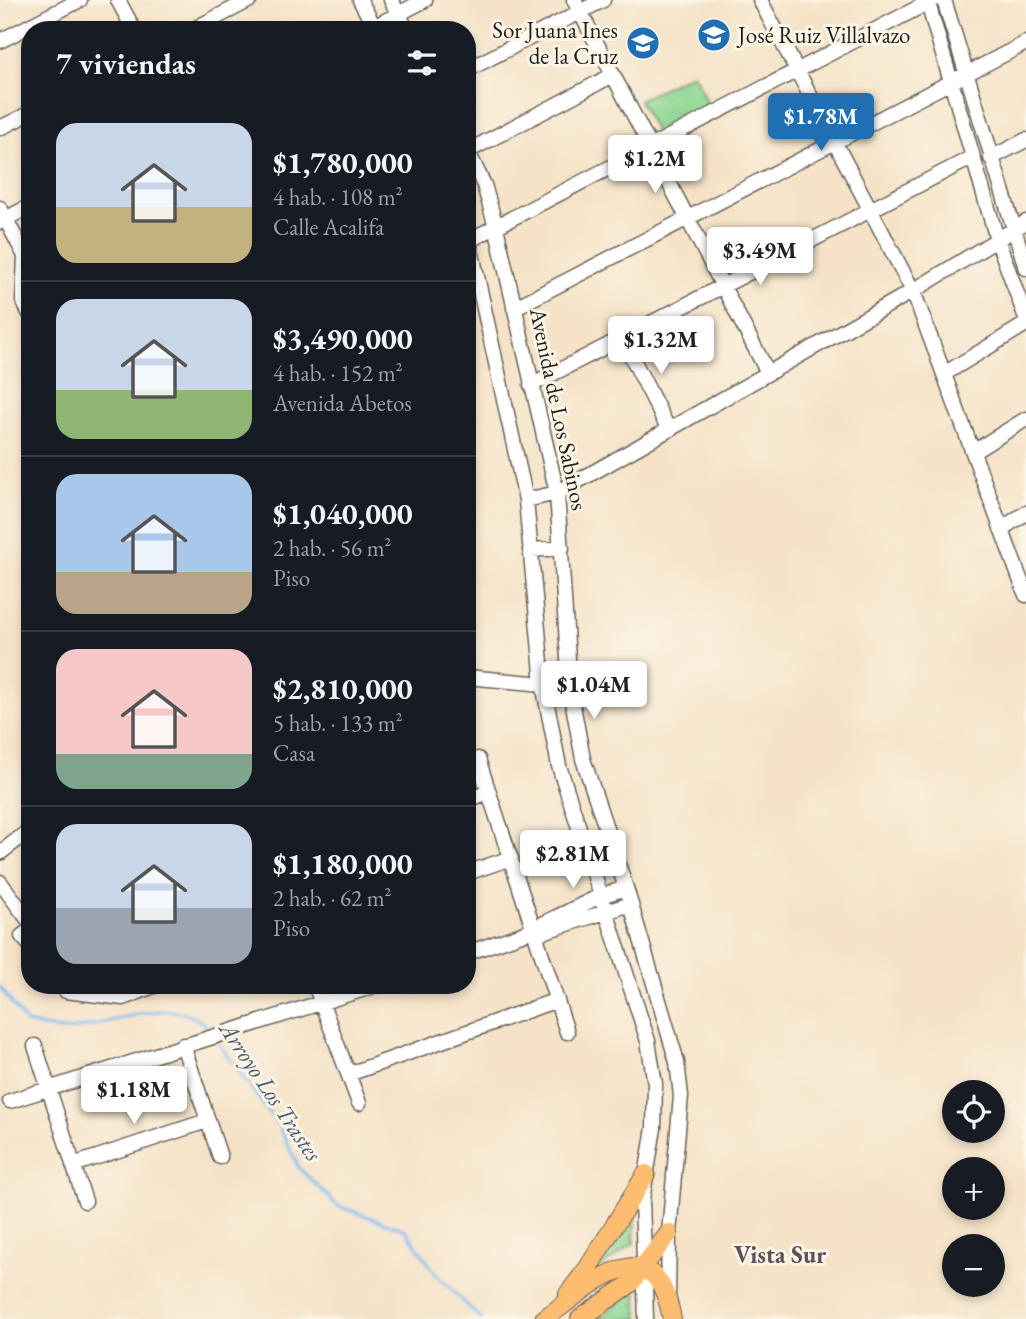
<!DOCTYPE html>
<html lang="es">
<head>
<meta charset="utf-8">
<style>
	body { margin:0; font-family:"EB Garamond",serif; background:#242831; color:#f1f3f6; height:100vh; display:flex; flex-direction:column; font-size:26px; white-space:nowrap }
	* { box-sizing:border-box; margin:0 }
	p { font-size:23px; color:#9ea1a6 }
	.icon { flex:none; width:38px; height:38px; fill:none; stroke:currentColor; stroke-width:2; stroke-linecap:round; stroke-linejoin:round }
	.map { position:relative; flex:1; overflow:hidden }
	.sheet { position:absolute; left:21px; top:21px; width:455px; height:973px; display:flex; flex-direction:column; background:#171b24; border-radius:28px; box-shadow:0 4px 10px #0003 }
	.sheet>* { flex:none }
	.fabs { position:absolute; left:942px; top:1080px; display:grid; gap:14px }
	.fabs a { display:grid; place-items:center; width:63px; height:63px; border-radius:50%; background:#171b24; box-shadow:0 4px 10px #0003; font-size:35px }
	.price { position:absolute; translate:-50% -60px; padding:0 16px; border-radius:7px; background:#fff; color:#222; font-size:23px; line-height:46px; filter:drop-shadow(0 2px 4px #0008) }
	.price::after { content:''; position:absolute; left:50%; top:42px; width:21px; height:16px; margin-left:-10px; background:inherit; clip-path:polygon(0 0,100% 0,50% 100%) }
	.price.on { background:#1f6fb2; color:#fff }
	ul { padding:0; list-style:none }
	li { display:flex; align-items:center; gap:21px; height:175px; padding:0 35px }
	li+li { border-top:2px solid #363941 }
	li span { display:grid; place-items:center; flex:none; width:196px; height:140px; border-radius:21px; color:#555 }
	li>.icon { margin-inline-start:auto }
	span .icon { width:84px; height:84px; fill:#fffc; stroke-width:1 }
	li b { font-size:30px }
	h2 { display:flex; justify-content:space-between; align-items:center; height:84px; padding:0 35px; font-size:30px }
	.map>svg:first-child { display:block }
	.grass { fill:url(#grass-tufts); stroke:#547957; stroke-width:2 }
	.lines { fill:none; stroke-linecap:round; stroke-linejoin:round }
	.stream { stroke:#7dbaf0; stroke-width:3.5 }
	.minor-casing { stroke:#686158; stroke-width:17 }
	.major-casing { stroke:#686158; stroke-width:20 }
	.minor { stroke:#fff; stroke-width:14 }
	.major { stroke:#fcbd6f; stroke-width:18 }
	.labels { text-anchor:middle; dominant-baseline:central; stroke-width:6; stroke-linejoin:round; paint-order:stroke }
	.poi-label { font-size:23px; fill:#1c1c1c; stroke:#fcf5e5; text-anchor:end }
	.street-label { font-size:23px; fill:#1c1c1c; stroke:#fcf5e5 }
	.water-label { font-size:24px; font-style:italic; fill:#435b71; stroke:#fcf5e5 }
	.neighbourhood-label { font-size:24px; font-weight:bold; fill:#5f4f5d; stroke:#fcf5e5 }
</style>
</head>
<body>
<div class="map">
<svg width="1026" height="1319" viewBox="0 0 1026 1319">
	<defs>
		<pattern id="grass-tufts" width="24" height="20" patternUnits="userSpaceOnUse" patternTransform="scale(1.75)"><rect width="24" height="20" fill="#8bd692"/><path d="M3 7l-1-3M5 7V3M7 7l1-3M15 17l-1-3M17 17v-4M19 17l1-3" fill="none" stroke="#77b77d"/></pattern>
	</defs>
	<rect width="100%" height="100%" fill="#fcf5e5"/>
	<filter id="ink" filterUnits="userSpaceOnUse"><feTurbulence type="fractalNoise" baseFrequency=".0143" numOctaves="2"/><feDisplacementMap in="SourceGraphic" scale="14" xChannelSelector="R" yChannelSelector="G"/><feConvolveMatrix kernelMatrix="1 2 1 2 8 2 1 2 1" color-interpolation-filters="sRGB"/></filter>
	<filter id="wash" filterUnits="userSpaceOnUse"><feTurbulence type="fractalNoise" baseFrequency=".00686" numOctaves="4" result="noise"/><feDisplacementMap in="SourceGraphic" scale="28" xChannelSelector="R" yChannelSelector="G"/><feGaussianBlur stdDeviation="1.57" result="paint"/><feColorMatrix in="noise" values="0 0 0 0 0 0 0 0 0 0 0 0 0 0 0 0 0 1.4 0 .05"/><feComposite in="paint" operator="in"/></filter>
	<g filter="url(#wash)">
		<rect width="100%" height="100%" fill="#f5e2c7"/>
		<!-- grass -->
		<path class="grass" d="M 693,73 L 708,104 L 655,131 L 639,100 Z
			M 636,1201 L 634,1243 L 588,1277 Z
			M 636,1291 L 639,1319 L 597,1319 Z"/>
		<g class="lines">
			<!-- stream -->
			<path class="stream" d="M 0,987 L 26,1023 C 39,1025 56,1031 69,1030 C 114,1025 180,988 212,1033
				M 216,1040 L 279,1126 L 299,1168 L 338,1206 L 406,1230 L 436,1274 L 481,1319"/>
		</g>
	</g>
	<g filter="url(#ink)">
		<g class="lines">
			<defs>
				<path id="minor" d="M 118,0 L 134,30
					M 360,0 L 376,30
					M 391,0 L 407,30
					M 574,0 L 768,373
					M 760,0 L 913,291 L 1026,595
					M 927,0 L 997,239 L 1026,318
					M 944,0 L 1026,268
					M 192,30 L 250,0
					M 368,30 L 425,0
					M 0,41 L 80,0
					M 467,70 L 603,0
					M 0,128 L 30,113
					M 467,150 L 484,185 L 496,227 L 557,493 L 570,689 L 583,759 L 626,888 L 677,1062 L 681,1096 L 669,1233 L 668,1297
					M 468,151 L 613,75
					M 991,158 L 1026,140
					M 0,208 L 25,256 L 23,301 L 30,314
					M 0,222 L 30,206
					M 467,231 L 526,500 L 543,684 L 559,766 L 648,1041 L 655,1084 L 654,1128 L 642,1200 L 646,1319
					M 470,240 L 933,0
					M 514,308 L 1026,43
					M 622,338 L 669,430
					M 944,374 L 1026,324
					M 531,385 L 973,157
					M 973,452 L 1026,419
					M 526,500 L 557,493 L 913,291 L 1026,222
					M 29,503 L 30,503
					M 1001,529 L 1026,513
					M 530,550 L 562,548
					M 467,677 L 543,684
					M 478,759 L 567,1032
					M 467,800 L 489,792
					M 0,853 L 30,830
					M 467,873 L 511,858
					M 0,882 L 30,922
					M 30,930 L 22,936 L 30,945
					M 539,933 L 631,904
					M 467,953 L 522,934 L 600,896 L 626,888
					M 62,985 L 66,991 L 123,998 L 156,985
					M 315,985 L 359,1103
					M 183,1045 L 220,1157
					M 35,1046 L 85,1201
					M 349,1074 L 557,1000
					M 10,1101 L 377,985
					M 73,1165 L 207,1121"/>
				<path id="major" d="M 568,1294 L 588,1268 L 646,1174
					M 544,1319 C 591,1286 654,1221 672,1319
					M 580,1319 L 630,1284 L 669,1233"/>
			</defs>
			<!-- minor casing -->
			<use href="#minor" class="minor-casing"/>
			<!-- major casing -->
			<use href="#major" class="major-casing"/>
			<!-- minor -->
			<use href="#minor" class="minor"/>
			<!-- major -->
			<use href="#major" class="major"/>
		</g>
	</g>
	<!-- icons -->
	<defs>
		<symbol id="school-disc" viewBox="-11 -11 22 22"><circle r="9.5" fill="#1f6fb2" stroke="#fcf5e5"/><path d="M0-5L7-2L0 1L-7-2ZM-4 1L0 2.5L4 1V4Q0 6-4 4Z" fill="#fff"/></symbol>
	</defs>
	<g fill-rule="evenodd">
		<use href="#school-disc" x="695" y="16" width="38" height="38"/>
		<use href="#school-disc" x="624" y="24" width="38" height="38"/>
	</g>
	<g class="labels">
		<!-- poi labels -->
		<g class="poi-label">
			<text x="618" y="30">Sor Juana Ines<tspan x="618" dy="26">de la Cruz</tspan></text>
			<text x="738" y="35" text-anchor="start">José Ruiz Villalvazo</text>
		</g>
		<!-- street labels -->
		<g class="street-label">
			<text transform="translate(559 409) rotate(78)">Avenida de Los Sabinos</text>
		</g>
		<!-- water labels -->
		<g class="water-label">
			<text transform="translate(271 1091) rotate(56)">Arroyo Los Trastes</text>
		</g>
		<!-- neighbourhood labels -->
		<g class="neighbourhood-label">
			<text x="780" y="1254">Vista Sur</text>
		</g>
	</g>
</svg>
<div class="fabs">
<a><svg class="icon" aria-label="locate" viewBox="0 0 24 24"><circle cx="12" cy="12" r="6"/><path d="M12 2v4M12 18v4M2 12h4M18 12h4"/></svg></a>
<a>+</a>
<a>−</a>
</div>
<b class="price on" style="left:821px;top:153px">$1.78M</b>
<b class="price" style="left:655px;top:195px">$1.2M</b>
<b class="price" style="left:760px;top:287px">$3.49M</b>
<b class="price" style="left:661px;top:376px">$1.32M</b>
<b class="price" style="left:594px;top:721px">$1.04M</b>
<b class="price" style="left:573px;top:890px">$2.81M</b>
<b class="price" style="left:134px;top:1126px">$1.18M</b>
<section class="sheet">
<h2>7 viviendas<svg class="icon" aria-label="filters" viewBox="0 0 24 24"><path d="M4 7h16M4 17h16"/><circle cx="9" cy="7" r="2"/><circle cx="15" cy="17" r="2"/></svg></h2>
<ul>
<li><span style="background:linear-gradient(#c9d6e8 60%,#c2b280 0)"><svg class="icon" aria-label="home" viewBox="0 0 24 24"><path d="M3 11l9-7 9 7M6 9v11h12V9"/></svg></span><div><b>$1,780,000</b><p>4 hab. · 108 m²</p><p>Calle Acalifa</p></div></li>
<li><span style="background:linear-gradient(#c9d6e8 65%,#8fb573 0)"><svg class="icon" aria-label="home" viewBox="0 0 24 24"><path d="M3 11l9-7 9 7M6 9v11h12V9"/></svg></span><div><b>$3,490,000</b><p>4 hab. · 152 m²</p><p>Avenida Abetos</p></div></li>
<li><span style="background:linear-gradient(#a9c7e8 70%,#b9a48a 0)"><svg class="icon" aria-label="home" viewBox="0 0 24 24"><path d="M3 11l9-7 9 7M6 9v11h12V9"/></svg></span><div><b>$1,040,000</b><p>2 hab. · 56 m²</p><p>Piso</p></div></li>
<li><span style="background:linear-gradient(#f6c9c9 75%,#7fa58c 0)"><svg class="icon" aria-label="home" viewBox="0 0 24 24"><path d="M3 11l9-7 9 7M6 9v11h12V9"/></svg></span><div><b>$2,810,000</b><p>5 hab. · 133 m²</p><p>Casa</p></div></li>
<li><span style="background:linear-gradient(#c9d6e8 60%,#9aa5b1 0)"><svg class="icon" aria-label="home" viewBox="0 0 24 24"><path d="M3 11l9-7 9 7M6 9v11h12V9"/></svg></span><div><b>$1,180,000</b><p>2 hab. · 62 m²</p><p>Piso</p></div></li>
</ul>
</section>
</div>
</body>
</html>
